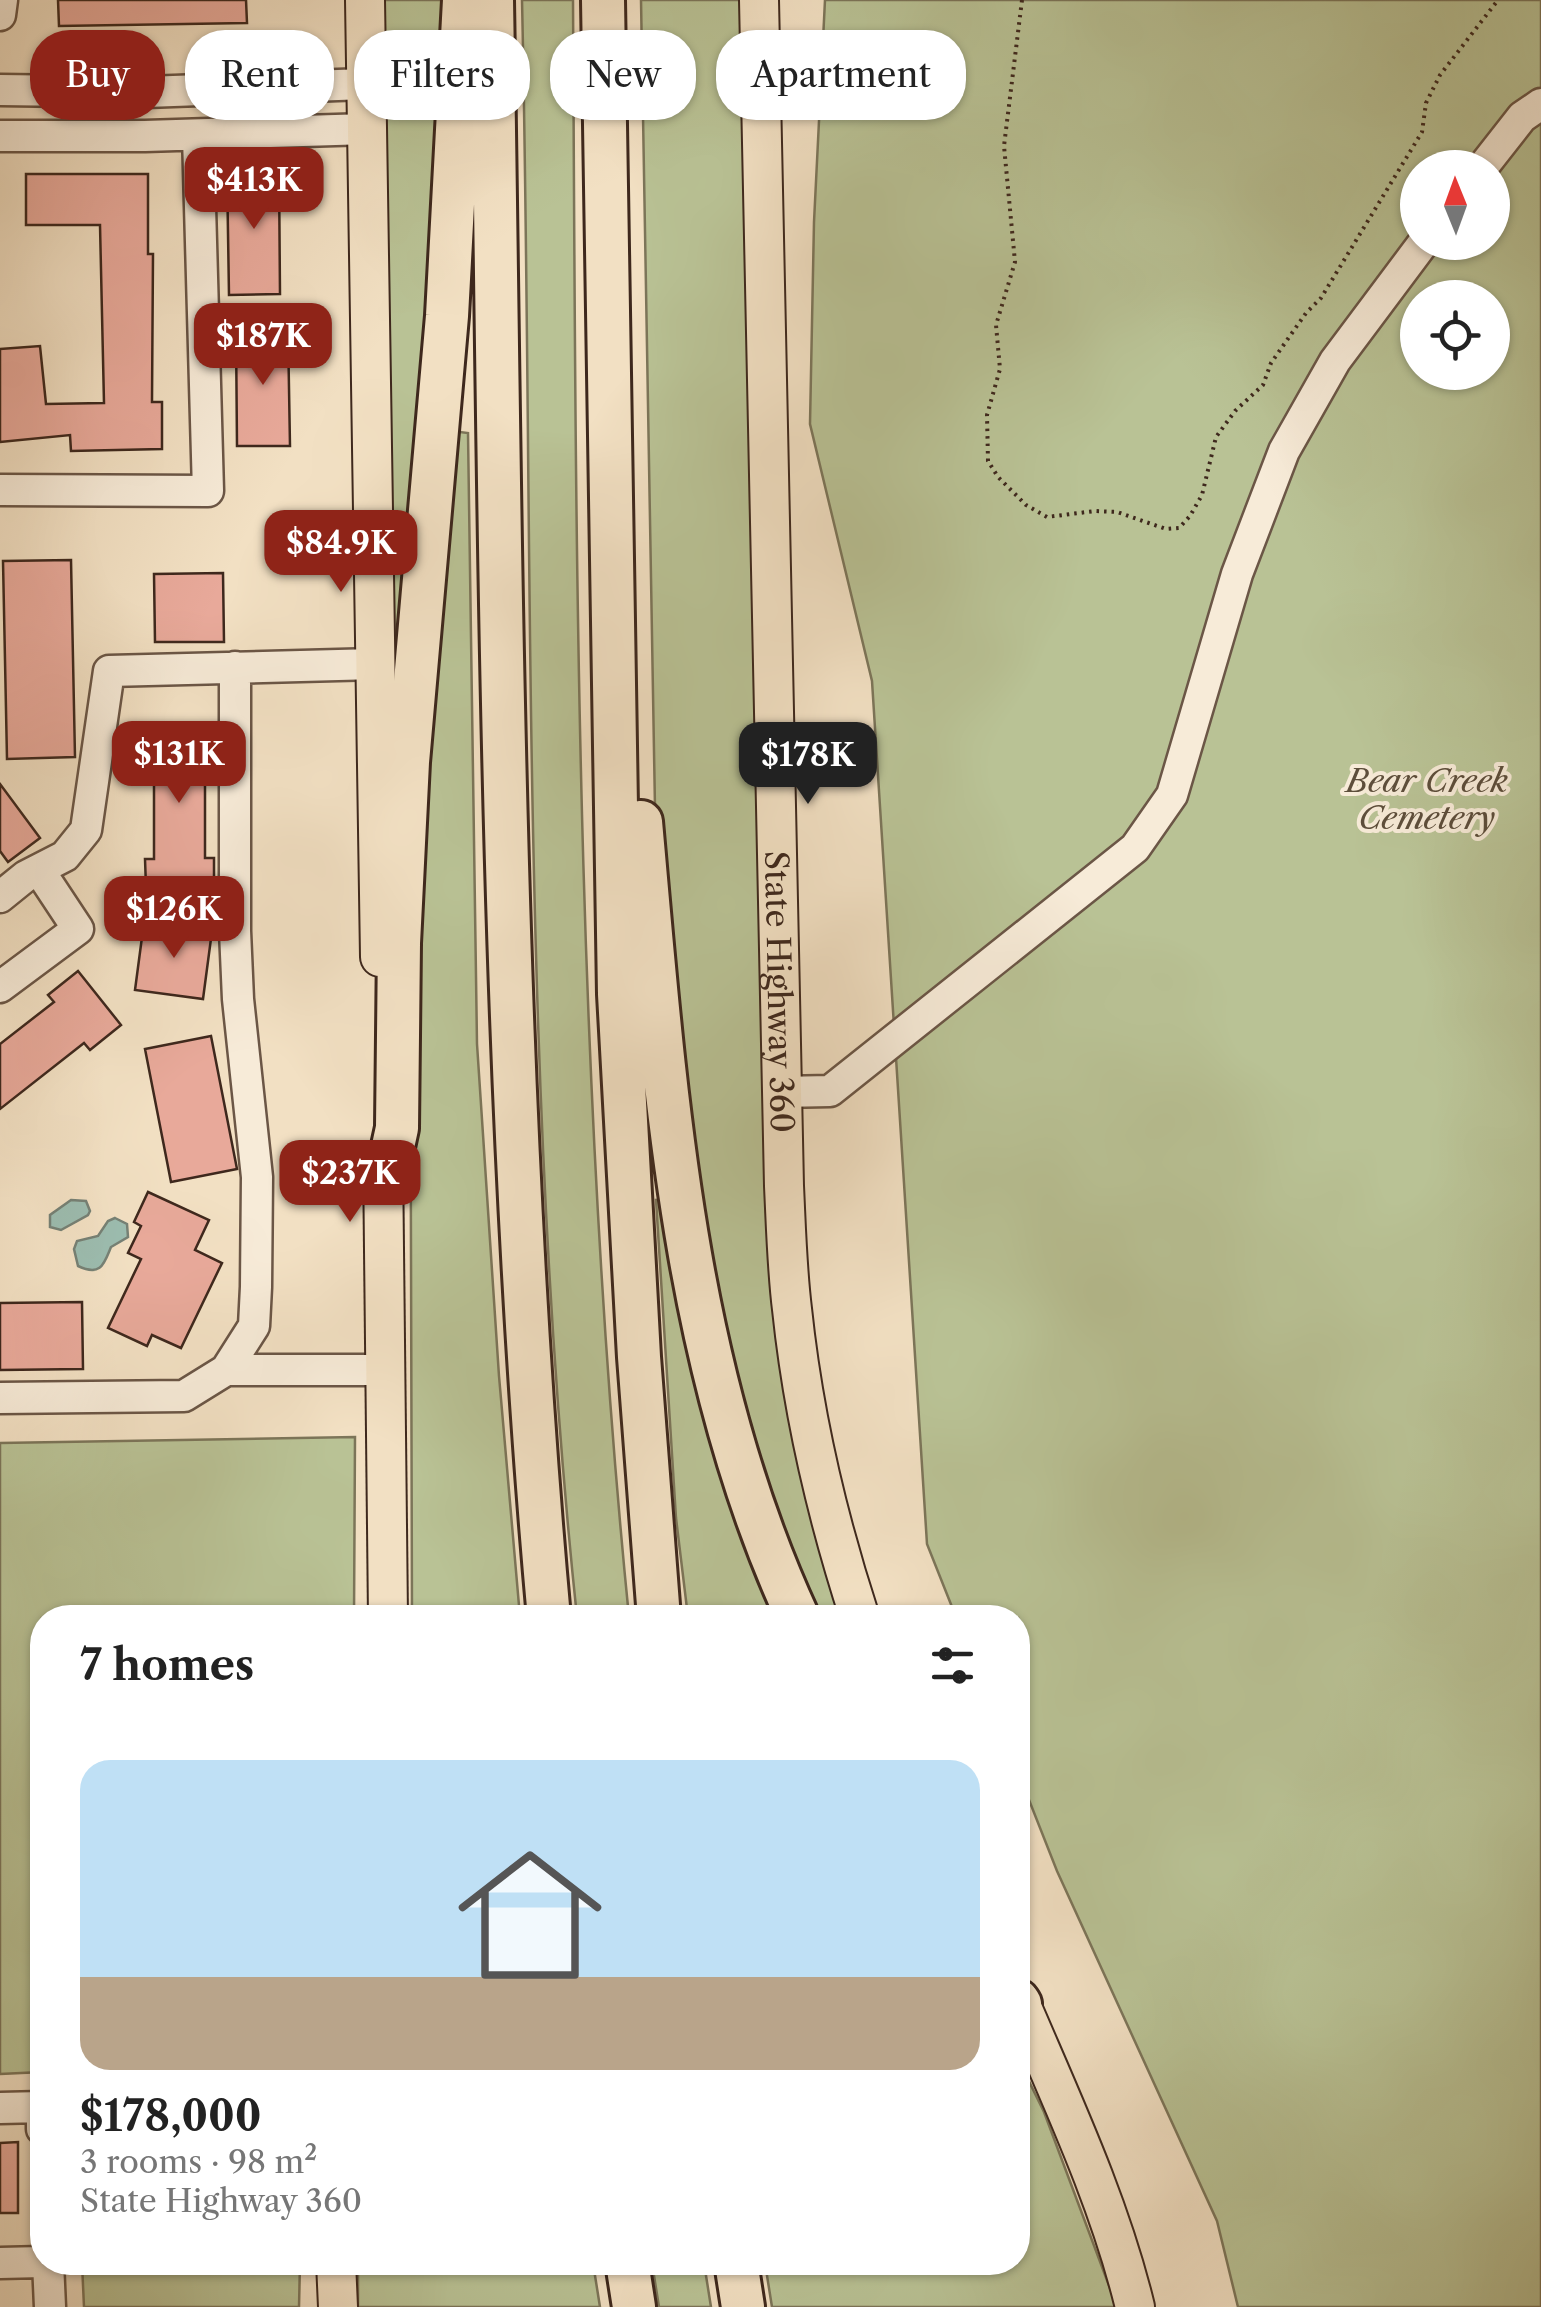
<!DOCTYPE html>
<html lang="en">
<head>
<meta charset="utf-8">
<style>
	body { margin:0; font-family:"Libre Caslon Text",serif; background:#f2f2f2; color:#222; height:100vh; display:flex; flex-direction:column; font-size:38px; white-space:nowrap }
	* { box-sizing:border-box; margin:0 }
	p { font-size:32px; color:#767676 }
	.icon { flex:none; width:55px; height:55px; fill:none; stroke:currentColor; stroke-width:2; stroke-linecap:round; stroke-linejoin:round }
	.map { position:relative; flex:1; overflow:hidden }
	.drawer { position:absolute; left:30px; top:1605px; width:1000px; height:670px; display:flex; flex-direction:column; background:#fff; border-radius:40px; box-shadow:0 2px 8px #0004 }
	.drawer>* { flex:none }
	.hud { position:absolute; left:30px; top:30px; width:1000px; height:90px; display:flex; gap:20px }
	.needle { width:65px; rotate:359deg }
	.controls { position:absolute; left:1400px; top:150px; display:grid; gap:20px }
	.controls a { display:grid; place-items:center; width:110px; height:110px; border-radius:50%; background:#fff; box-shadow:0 2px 8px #0004; font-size:50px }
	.price { position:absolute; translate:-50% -85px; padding:0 22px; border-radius:20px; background:#8f2418; color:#fff; font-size:32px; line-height:65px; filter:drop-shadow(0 2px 5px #0008) }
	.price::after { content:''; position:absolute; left:50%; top:60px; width:30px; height:22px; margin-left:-15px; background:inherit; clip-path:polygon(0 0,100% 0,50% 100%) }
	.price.on { background:#222; color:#fff }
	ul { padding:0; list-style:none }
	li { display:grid; align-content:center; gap:20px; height:530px; padding:0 50px }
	li span { display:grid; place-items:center; height:310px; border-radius:30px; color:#555 }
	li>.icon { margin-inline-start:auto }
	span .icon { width:180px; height:180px; fill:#fffc; stroke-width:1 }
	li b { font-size:42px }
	h2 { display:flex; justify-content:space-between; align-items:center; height:120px; padding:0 50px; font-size:42px }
	.chip { padding:0 35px; border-radius:40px; background:#fff; box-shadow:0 2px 8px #0004; font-size:35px; line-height:90px }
	.chip.on { background:#8f2418; color:#fff }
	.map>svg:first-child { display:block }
	.green { fill:#b9c295; stroke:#7c7559; stroke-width:2.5; fill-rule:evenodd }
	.water { fill:#9cbdb0; stroke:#768175; stroke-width:2.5 }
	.building { fill:#e8a99a; stroke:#3e281d; stroke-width:2.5 }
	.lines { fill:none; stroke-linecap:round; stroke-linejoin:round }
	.minor-casing { stroke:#6b5646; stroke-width:35 }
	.major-casing { stroke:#3e281d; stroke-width:42 }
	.highway-casing { stroke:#3e281d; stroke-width:48 }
	.path { stroke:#3e281d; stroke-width:4; stroke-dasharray:2.5 5; stroke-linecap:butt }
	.minor { stroke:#f7ebd8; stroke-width:30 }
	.major { stroke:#f2e0c3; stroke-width:38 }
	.highway { stroke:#f2e0c3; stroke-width:42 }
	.labels { text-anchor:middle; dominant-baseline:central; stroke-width:8; stroke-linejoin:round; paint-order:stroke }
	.park-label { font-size:32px; font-style:italic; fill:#5d4e3b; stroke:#f7ebd8 }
	.street-label { font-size:32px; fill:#3e281d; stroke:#f7ebd8 }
</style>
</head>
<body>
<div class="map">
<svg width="1541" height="2307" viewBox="0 0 1541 2307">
	<rect width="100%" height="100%" fill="#f2e0c3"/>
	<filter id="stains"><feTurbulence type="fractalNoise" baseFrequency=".002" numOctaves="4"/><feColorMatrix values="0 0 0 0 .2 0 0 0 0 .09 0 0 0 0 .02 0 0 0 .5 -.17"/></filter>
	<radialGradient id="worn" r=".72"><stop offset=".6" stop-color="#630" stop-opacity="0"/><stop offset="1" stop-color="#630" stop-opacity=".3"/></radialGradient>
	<!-- green -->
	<path class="green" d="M 381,0 L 449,0 L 418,526 L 388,717 Z
		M 522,0 L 573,0 C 576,538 575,1081 629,1617 L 577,1617 C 520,1080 534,539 522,0 Z
		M 641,0 L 743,0 L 762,1017 L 844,1617 L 812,1617 L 759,1488 L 699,1235 L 656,866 Z
		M 825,0 L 1541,0 L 1541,2307 L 1238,2307 L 1217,2221 L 1057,1871 L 1018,1772 L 1018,1618 L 956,1617 L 927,1544 L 872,681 L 810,424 L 814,222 ZM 1418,168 L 1492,168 L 1492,242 L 1418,242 ZM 1418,298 L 1492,298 L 1492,372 L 1418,372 Z
		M 452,431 L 468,433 L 477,1044 L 499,1376 L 520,1617 L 412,1618 L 410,891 Z
		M 670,1199 L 782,1617 L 688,1617 L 676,1518 L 656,1200 Z
		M 355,1437 L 354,1617 L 42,1618 L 42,2072 L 0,2074 L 0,1443 Z
		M 1018,2059 L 1044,2112 L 1117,2307 L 772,2307 L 765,2263 L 1018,2262 Z
		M 358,2262 L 593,2263 L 600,2307 L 358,2307 Z
		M 82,2263 L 300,2263 L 299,2307 L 84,2307 Z
		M 652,2263 L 704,2263 L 711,2307 L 659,2307 Z"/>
	<!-- water -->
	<path class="water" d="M 71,1200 L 86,1201 L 90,1211 L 88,1215 L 61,1230 L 50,1227 L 50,1215 Z
		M 115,1218 L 127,1224 L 128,1237 L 111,1247 C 104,1264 101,1277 78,1266 L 74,1249 L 77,1241 L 98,1236 L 108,1221 Z"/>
	<!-- building -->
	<path class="building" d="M 58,0 L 246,0 L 247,23 L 59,26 Z
		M 279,170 L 280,294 L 229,295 L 227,171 Z
		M 26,174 L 148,174 L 148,254 L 153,254 L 152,402 L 162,402 L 162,449 L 71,451 L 70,435 L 0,442 L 0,349 L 40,346 L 46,404 L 104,403 L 100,225 L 26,225 Z
		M 288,330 L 290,446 L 237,446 L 236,331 Z
		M 71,560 L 75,757 L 7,759 L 3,561 Z
		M 223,573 L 224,642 L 155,642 L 154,574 Z
		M 143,727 L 213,727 L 213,766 L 205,767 L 205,858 L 214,858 L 214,887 L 146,887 L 145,859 L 154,859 L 154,766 L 144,766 Z
		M 0,784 L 40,838 L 8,862 L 0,851 Z
		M 144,922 L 212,931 L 203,999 L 135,990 Z
		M 78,971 L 121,1025 L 90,1050 L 84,1043 L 0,1109 L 0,1044 L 54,1002 L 48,995 Z
		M 211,1036 L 237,1169 L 171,1182 L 145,1049 Z
		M 148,1192 L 209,1220 L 195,1250 L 222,1263 L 181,1348 L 152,1335 L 147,1346 L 108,1328 L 141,1259 L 128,1253 L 141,1226 L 134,1222 Z
		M 82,1302 L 83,1369 L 0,1370 L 0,1303 Z
		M 18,2142 L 18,2213 L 0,2213 L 0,2143 Z"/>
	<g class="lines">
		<defs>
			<path id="minor" d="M 0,15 L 2,0
				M 0,90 L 146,92 L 366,84
				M 0,136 L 145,136 L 368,129
				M 1482,168 L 1522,117 L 1541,104
				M 0,490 L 208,491 L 198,135
				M 0,897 L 26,876 L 65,856 L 86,830 L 109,671 L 376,664
				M 0,987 L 78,929 L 39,870
				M 780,1092 L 830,1091 L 1135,848 L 1172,795 L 1237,574 L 1284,451 L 1335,361 L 1424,242
				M 226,1370 L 254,1326 L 256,1287 L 257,1177 L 238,999 L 235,931 L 235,667
				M 0,1398 L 184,1396 L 226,1370 L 385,1370
				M 0,2108 L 42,2107 L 42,2129
				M 48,2262 L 50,2307
				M 0,2263 L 42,2262"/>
			<g id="major">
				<path d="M 365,0 L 380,957"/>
				<path id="s1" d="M 759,0 L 784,1186 C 786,1227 787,1269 792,1309 C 803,1414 827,1517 860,1618"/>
				<path d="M 383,1157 L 388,1618"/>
				<path d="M 1018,1998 C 1061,2099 1109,2200 1135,2307"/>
				<path d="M 336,2262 L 338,2307"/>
			</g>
			<path id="highway" d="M 492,0 C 501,539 500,1080 549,1618
				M 603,0 L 619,994 L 639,1357 L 659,1618
				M 641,822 C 665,1089 683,1370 798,1618
				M 384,1188 L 397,1128 L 399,943 L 408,762 L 447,316 L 464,0
				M 1018,2001 L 1020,2004
				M 627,2262 L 634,2307
				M 736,2262 L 743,2307"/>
		</defs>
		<!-- minor casing -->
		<use href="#minor" class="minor-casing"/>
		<!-- major casing -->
		<use href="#major" class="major-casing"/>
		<!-- highway casing -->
		<use href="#highway" class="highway-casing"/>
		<!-- path -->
		<path class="path" d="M 1022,0 L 1004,146 L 1015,262 L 996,325 L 1000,369 L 987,415 L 988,461 L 998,477 L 1026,505 L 1047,517 L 1095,511 L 1117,512 L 1166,529 L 1179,528 L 1190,516 L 1202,495 L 1216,437 L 1235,411 L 1263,385 L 1271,363 L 1306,313 L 1321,298 L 1422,132 L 1426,103 L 1440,75 L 1498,0"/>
		<!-- minor -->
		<use href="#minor" class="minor"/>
		<!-- major -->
		<use href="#major" class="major"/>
		<!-- highway -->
		<use href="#highway" class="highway"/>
	</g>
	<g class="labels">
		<!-- park labels -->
		<g class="park-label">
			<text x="1427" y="780">Bear Creek<tspan x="1427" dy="37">Cemetery</tspan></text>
		</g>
		<!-- street labels -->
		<g class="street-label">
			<text stroke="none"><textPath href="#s1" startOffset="992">State Highway 360</textPath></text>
		</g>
	</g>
	<rect width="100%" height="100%" filter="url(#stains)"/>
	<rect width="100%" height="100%" fill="url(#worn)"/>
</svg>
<div class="controls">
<a><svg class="needle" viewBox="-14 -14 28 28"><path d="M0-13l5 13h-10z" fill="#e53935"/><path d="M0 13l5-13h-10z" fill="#767676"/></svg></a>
<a><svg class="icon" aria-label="locate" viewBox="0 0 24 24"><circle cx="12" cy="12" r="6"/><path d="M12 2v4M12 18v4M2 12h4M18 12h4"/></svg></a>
</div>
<b class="price" style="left:254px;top:232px">$413K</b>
<b class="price" style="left:263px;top:388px">$187K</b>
<b class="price" style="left:341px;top:595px">$84.9K</b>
<b class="price" style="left:179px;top:806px">$131K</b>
<b class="price on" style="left:808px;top:807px">$178K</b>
<b class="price" style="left:174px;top:961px">$126K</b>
<b class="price" style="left:350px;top:1225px">$237K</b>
<div class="hud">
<a class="chip on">Buy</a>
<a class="chip">Rent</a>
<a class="chip">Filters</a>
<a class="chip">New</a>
<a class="chip">Apartment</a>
</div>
<section class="drawer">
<h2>7 homes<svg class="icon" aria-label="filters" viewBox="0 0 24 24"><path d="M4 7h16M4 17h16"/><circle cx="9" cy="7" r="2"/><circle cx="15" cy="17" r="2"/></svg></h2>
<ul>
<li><span style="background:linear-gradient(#bfe0f5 70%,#b9a48a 0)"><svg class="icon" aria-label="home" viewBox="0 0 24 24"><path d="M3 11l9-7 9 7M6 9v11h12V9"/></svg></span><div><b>$178,000</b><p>3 rooms · 98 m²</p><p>State Highway 360</p></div></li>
</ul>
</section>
</div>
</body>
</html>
